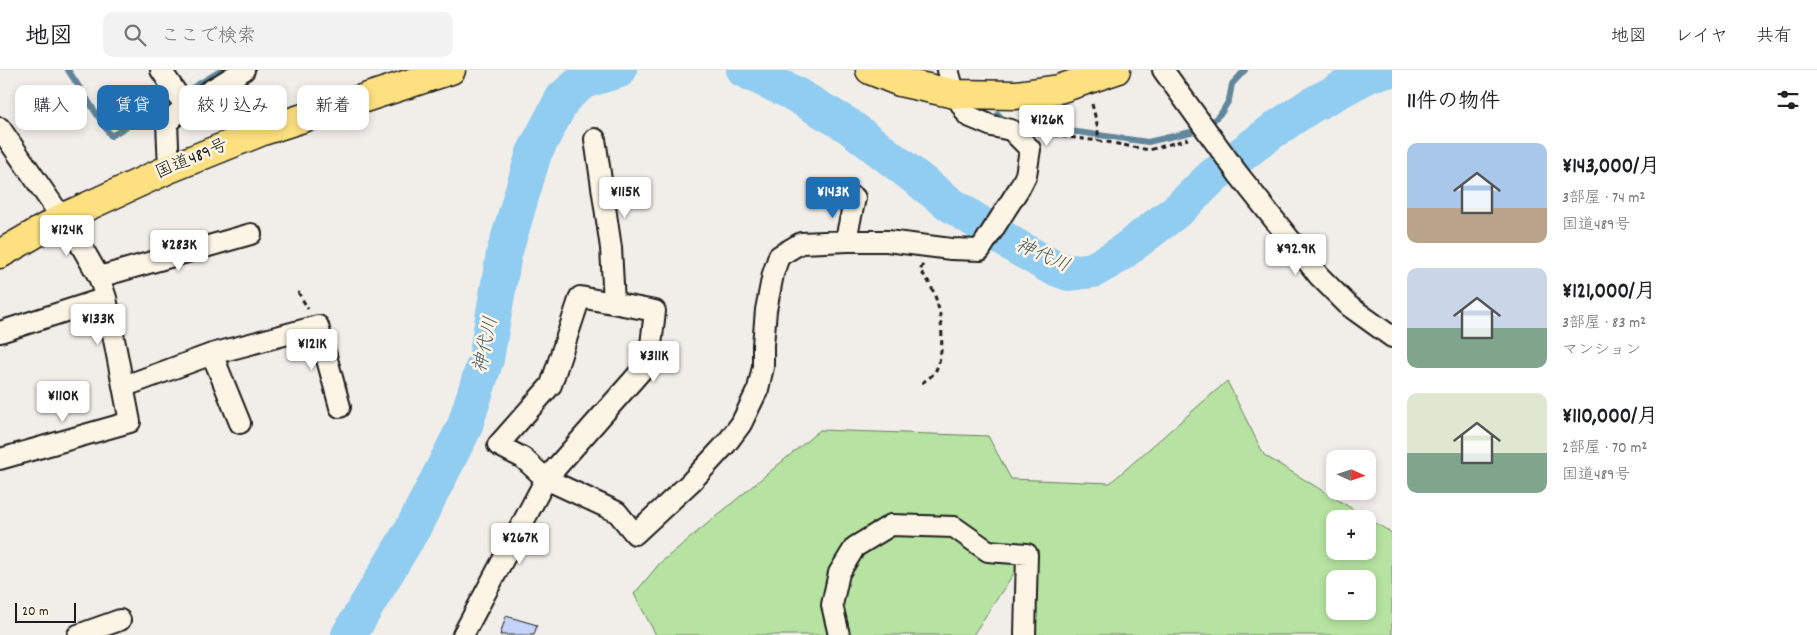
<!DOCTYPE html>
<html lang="ja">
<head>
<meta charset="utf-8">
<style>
	body { margin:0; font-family:Dekko,"Klee One",sans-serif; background:#f2f2f2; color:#202124; height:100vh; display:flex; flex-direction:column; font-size:19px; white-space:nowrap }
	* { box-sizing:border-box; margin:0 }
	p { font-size:16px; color:#757577 }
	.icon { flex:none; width:28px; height:28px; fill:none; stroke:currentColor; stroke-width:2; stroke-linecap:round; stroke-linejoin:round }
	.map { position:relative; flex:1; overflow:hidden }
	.panel { display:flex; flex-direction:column; background:#fff; width:425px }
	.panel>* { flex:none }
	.banner { position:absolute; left:15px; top:15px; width:475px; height:45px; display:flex; gap:10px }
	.needle { width:32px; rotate:93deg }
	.controls { position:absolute; left:1326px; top:380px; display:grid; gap:10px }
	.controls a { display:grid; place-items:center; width:50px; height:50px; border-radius:10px; background:#fff; box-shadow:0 2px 8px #0003; font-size:25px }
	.scale { position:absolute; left:15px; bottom:12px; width:61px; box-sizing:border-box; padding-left:5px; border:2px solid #1c1c1c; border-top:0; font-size:14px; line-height:18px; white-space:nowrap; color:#1c1c1c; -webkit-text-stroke:4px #fcf5e5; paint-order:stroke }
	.price { position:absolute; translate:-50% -42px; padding:0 11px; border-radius:5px; background:#fff; color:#222; font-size:16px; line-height:32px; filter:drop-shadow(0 1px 2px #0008) }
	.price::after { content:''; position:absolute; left:50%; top:30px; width:15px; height:11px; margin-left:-8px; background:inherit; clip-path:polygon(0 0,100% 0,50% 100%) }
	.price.active { background:#1f6fb2; color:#fff }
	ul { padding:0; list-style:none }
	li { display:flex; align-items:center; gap:15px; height:125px; padding:0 15px }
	li span { display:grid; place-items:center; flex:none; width:140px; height:100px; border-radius:10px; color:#555 }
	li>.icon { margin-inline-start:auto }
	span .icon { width:60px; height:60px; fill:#fffc; stroke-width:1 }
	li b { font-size:21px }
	h2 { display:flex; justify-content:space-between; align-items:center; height:60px; padding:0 15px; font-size:21px }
	.tag { padding:0 18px; border-radius:10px; background:#fff; box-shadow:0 2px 8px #0003; font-size:18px; line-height:45px }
	.tag.active { background:#1f6fb2; color:#fff }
	header { display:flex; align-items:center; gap:30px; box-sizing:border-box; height:70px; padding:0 25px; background:#fff; border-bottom:1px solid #e0e0e0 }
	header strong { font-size:24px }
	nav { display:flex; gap:28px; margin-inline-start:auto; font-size:18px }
	.search { width:350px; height:45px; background:#f2f2f2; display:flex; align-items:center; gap:12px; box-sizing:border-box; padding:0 18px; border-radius:10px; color:#757577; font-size:19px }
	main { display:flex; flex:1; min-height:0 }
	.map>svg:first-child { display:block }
	.green { fill:#b6e3a1; stroke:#69805e; fill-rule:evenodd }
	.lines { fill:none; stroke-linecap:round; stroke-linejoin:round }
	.stream { stroke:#62869c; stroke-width:6 }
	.river { stroke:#91ccf1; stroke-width:36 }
	.building { fill:#c5d2f9; stroke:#1c1c1c }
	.minor-casing { stroke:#1c1c1c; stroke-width:24 }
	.trunk-casing { stroke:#1c1c1c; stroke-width:31 }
	.path { stroke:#1c1c1c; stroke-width:3; stroke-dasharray:5 4; stroke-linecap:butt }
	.minor { stroke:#fcf5e5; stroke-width:20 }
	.trunk { stroke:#fde080; stroke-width:28 }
	.labels { text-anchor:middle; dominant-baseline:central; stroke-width:5; stroke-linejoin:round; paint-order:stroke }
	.street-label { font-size:18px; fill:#1c1c1c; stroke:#fcf5e5 }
	.water-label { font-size:19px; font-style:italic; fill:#455a67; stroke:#fcf5e5 }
</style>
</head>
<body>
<header>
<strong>地図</strong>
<div class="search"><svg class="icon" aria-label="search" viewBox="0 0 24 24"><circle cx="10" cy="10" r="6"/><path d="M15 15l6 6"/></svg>ここで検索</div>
<nav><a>地図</a><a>レイヤ</a><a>共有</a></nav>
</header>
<main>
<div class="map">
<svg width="1392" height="565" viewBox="0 0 1392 565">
	<rect width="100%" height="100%" fill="#f1eee9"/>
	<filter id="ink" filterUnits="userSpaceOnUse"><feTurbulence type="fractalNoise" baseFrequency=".02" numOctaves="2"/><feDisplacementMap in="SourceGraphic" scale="10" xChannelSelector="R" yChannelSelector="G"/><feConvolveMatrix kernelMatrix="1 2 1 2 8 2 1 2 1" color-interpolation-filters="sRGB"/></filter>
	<g filter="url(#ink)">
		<!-- green -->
		<path class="green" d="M 1227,311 L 1264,385 L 1392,463 L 1392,565 L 1023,565 L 1026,485 L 973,565 L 656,565 L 634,524 L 660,493 L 820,360 L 988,366 L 1011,409 L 1110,413 ZM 1335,449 L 1368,449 L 1368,481 L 1335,481 ZM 1335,509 L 1368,509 L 1368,541 L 1335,541 Z"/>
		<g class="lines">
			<!-- stream -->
			<path class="stream" d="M 68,0 L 111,66 L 222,0
				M 998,44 L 1006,52 L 1148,72 L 1195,61
				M 1212,52 L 1222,42 L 1229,30 L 1232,14 L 1245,0"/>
			<!-- river -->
			<path class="river" d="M 744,0 L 791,22 L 849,56 L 950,134 L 1015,176 L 1050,196 L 1069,203 L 1093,200 L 1116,187 L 1179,139 L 1213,106 L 1274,60 L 1310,36 L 1372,3 L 1388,0
				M 349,565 L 413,458 L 464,358 L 486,289 L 504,184 L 534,83 L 563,28 L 583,11 L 619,0"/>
		</g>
		<!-- building -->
		<path class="building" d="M 506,546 L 537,555 L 534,565 L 500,565 Z"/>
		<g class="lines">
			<defs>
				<path id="minor" d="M 161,0 L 185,36
					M 1163,0 L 1238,104 L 1319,206 L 1349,236 L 1392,267
					M 0,58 L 62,148 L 75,165 L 99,207 L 106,228 L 130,352 L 0,389
					M 595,69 L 611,178 L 614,233
					M 169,99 L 167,53 L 185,36 L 244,0
					M 848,171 L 847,164 L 855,128
					M 99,207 L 251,164
					M 0,262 L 106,228
					M 212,284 L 240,353
					M 125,316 L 212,284 L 318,256 L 340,337
					M 78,565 L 120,550
					M 463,565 L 546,409 L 649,292 L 655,241 L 580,227 L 551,315 L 498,375 L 523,388 L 546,409 L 617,442 L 635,464 L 691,412 L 726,374 L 741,354 L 758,319 L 763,297 L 763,275 L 766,240 L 773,204 L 779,186 L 801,173 L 848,171 L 887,171 L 951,179 L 980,180 L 1020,117 L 1026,105 L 1030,79 L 1011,60 L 992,56 L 968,46 L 955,24 L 948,0
					M 839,565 L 832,535 L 839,503 L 855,477 L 891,455 L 954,457 L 988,481 L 1027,484 L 1025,565"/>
				<path id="trunk" d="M 870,0 L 900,12 L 955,24 L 1016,25 L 1059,19 L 1116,0
					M 0,184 L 62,148 L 169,99 L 263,61 L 451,0"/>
			</defs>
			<!-- minor casing -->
			<use href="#minor" class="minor-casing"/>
			<!-- trunk casing -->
			<use href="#trunk" class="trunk-casing"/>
			<!-- path -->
			<path class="path" d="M 1092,34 L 1098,58 L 1098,71
				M 1044,64 L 1107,72 L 1149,80 L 1188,69
				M 298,222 L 308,239
				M 922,313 C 927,309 934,305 936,300 C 948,274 941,220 920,201 L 923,194"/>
			<!-- minor -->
			<use href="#minor" class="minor"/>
			<!-- trunk -->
			<use href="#trunk" class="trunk"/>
		</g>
	</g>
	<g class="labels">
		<!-- street labels -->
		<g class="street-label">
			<text transform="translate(192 90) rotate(-23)">国道489号</text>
		</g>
		<!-- water labels -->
		<g class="water-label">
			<text transform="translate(1042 187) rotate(24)">神代川</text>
			<text transform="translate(487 275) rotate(-78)">神代川</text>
		</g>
	</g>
</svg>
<div class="controls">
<a><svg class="needle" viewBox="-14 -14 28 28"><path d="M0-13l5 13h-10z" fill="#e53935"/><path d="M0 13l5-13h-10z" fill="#757577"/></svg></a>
<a>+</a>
<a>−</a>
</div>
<div class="scale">20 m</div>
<b class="price" style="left:1047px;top:77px">¥126K</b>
<b class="price" style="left:625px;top:149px">¥115K</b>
<b class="price active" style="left:833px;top:149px">¥143K</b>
<b class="price" style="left:67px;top:187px">¥124K</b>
<b class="price" style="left:179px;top:202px">¥283K</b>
<b class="price" style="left:1296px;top:206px">¥92.9K</b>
<b class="price" style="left:98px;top:276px">¥133K</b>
<b class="price" style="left:312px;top:301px">¥121K</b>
<b class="price" style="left:654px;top:313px">¥311K</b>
<b class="price" style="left:63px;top:353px">¥110K</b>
<b class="price" style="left:520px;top:495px">¥267K</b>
<div class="banner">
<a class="tag">購入</a>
<a class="tag active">賃貸</a>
<a class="tag">絞り込み</a>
<a class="tag">新着</a>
</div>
</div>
<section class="panel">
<h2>11件の物件<svg class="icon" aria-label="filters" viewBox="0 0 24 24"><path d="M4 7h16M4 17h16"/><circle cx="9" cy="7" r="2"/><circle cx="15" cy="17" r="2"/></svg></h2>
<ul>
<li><span style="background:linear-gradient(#a9c7e8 65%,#b9a48a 0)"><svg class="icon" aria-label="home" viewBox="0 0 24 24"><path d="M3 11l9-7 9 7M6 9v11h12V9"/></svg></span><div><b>¥143,000/月</b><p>3部屋 · 74 m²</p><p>国道489号</p></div></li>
<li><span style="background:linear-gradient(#c9d6e8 60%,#7fa58c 0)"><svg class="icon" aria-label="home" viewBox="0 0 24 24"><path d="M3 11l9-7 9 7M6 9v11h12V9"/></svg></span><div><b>¥121,000/月</b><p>3部屋 · 83 m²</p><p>マンション</p></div></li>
<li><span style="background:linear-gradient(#dfe7d0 60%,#7fa58c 0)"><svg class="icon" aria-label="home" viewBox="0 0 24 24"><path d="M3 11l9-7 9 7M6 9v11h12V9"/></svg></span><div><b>¥110,000/月</b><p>2部屋 · 70 m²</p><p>国道489号</p></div></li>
</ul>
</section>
</main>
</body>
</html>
